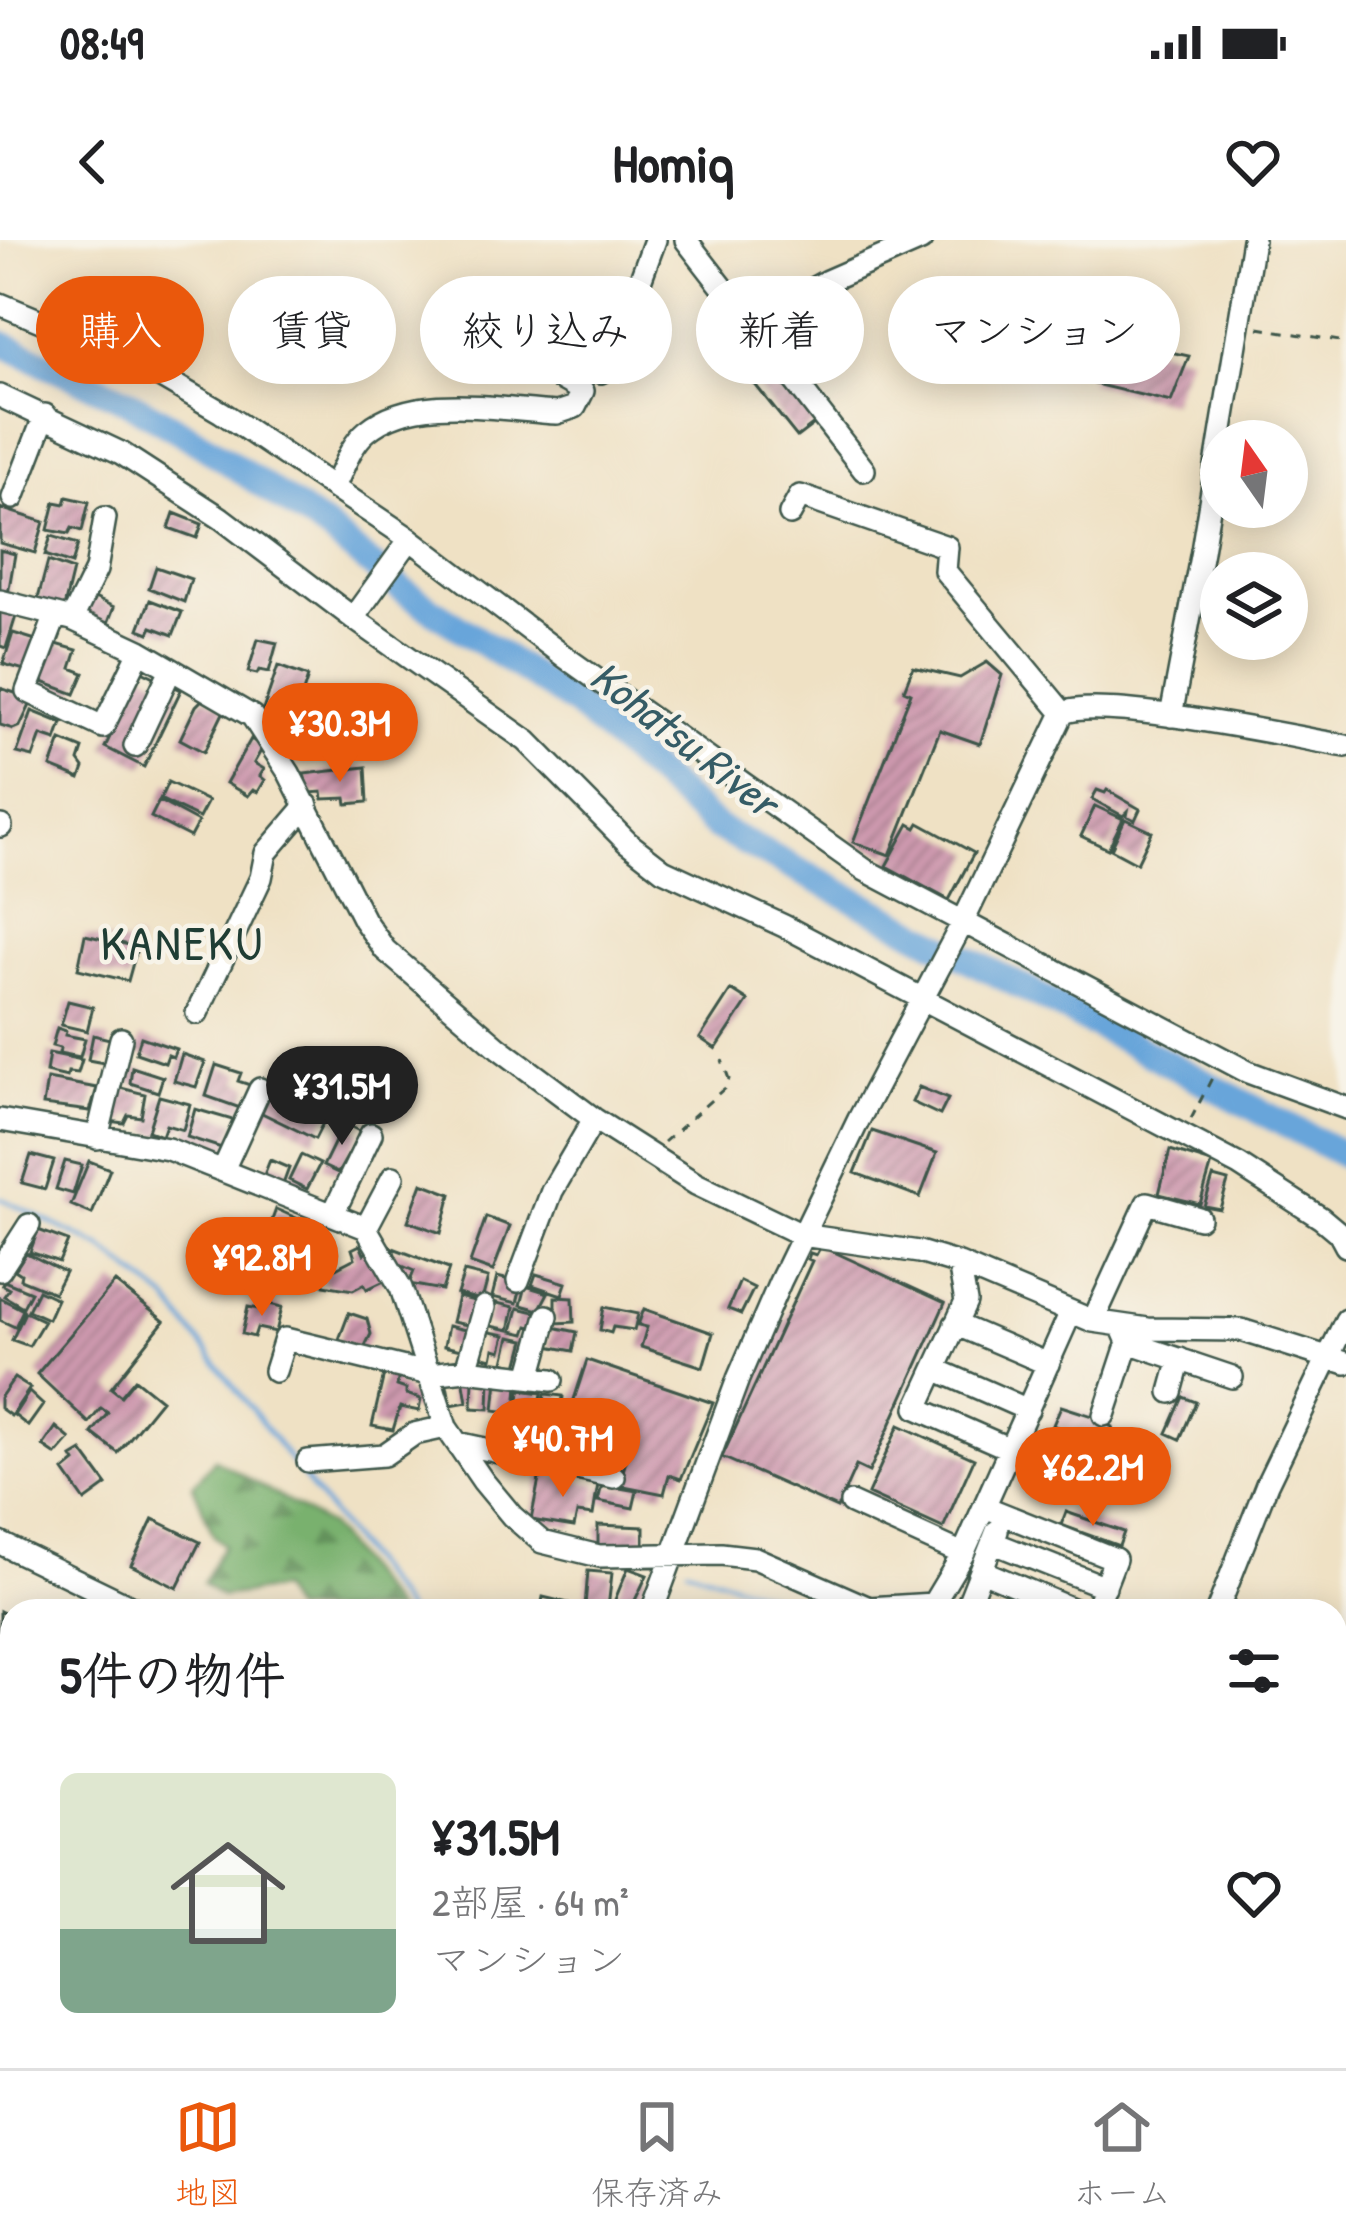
<!DOCTYPE html>
<html lang="ja">
<head>
<meta charset="utf-8">
<style>
	body { margin:0; font-family:"Patrick Hand","Klee One",sans-serif; background:#f6f6f6; color:#202124; height:100vh; display:flex; flex-direction:column; font-size:45px; white-space:nowrap }
	* { box-sizing:border-box; margin:0 }
	p { font-size:39px; color:#757577 }
	.icon { flex:none; width:66px; height:66px; fill:none; stroke:currentColor; stroke-width:2; stroke-linecap:round; stroke-linejoin:round }
	.map { position:relative; flex:1; overflow:hidden }
	.details { position:absolute; left:0px; top:1359px; width:1347px; height:471px; display:flex; flex-direction:column; background:#fff; border-radius:36px 36px 0 0; box-shadow:0 6px 30px #0003 }
	.details>* { flex:none }
	.banner { position:absolute; left:36px; top:36px; width:1275px; height:108px; display:flex; gap:24px }
	.needle { width:78px; rotate:346deg }
	.buttons { position:absolute; left:1200px; top:180px; display:grid; gap:24px }
	.buttons a { display:grid; place-items:center; width:108px; height:108px; border-radius:50%; background:#fff; box-shadow:0 6px 30px #0003; font-size:60px }
	.price { position:absolute; translate:-50% -102px; padding:0 27px; border-radius:42px; background:#ea580c; color:#fff; font-size:39px; line-height:78px; filter:drop-shadow(0 3px 6px #0008) }
	.price::after { content:''; position:absolute; left:50%; top:72px; width:36px; height:27px; margin-left:-18px; background:inherit; clip-path:polygon(0 0,100% 0,50% 100%) }
	.price.active { background:#222; color:#fff }
	ul { padding:0; list-style:none }
	li { display:flex; align-items:center; gap:36px; height:300px; padding:0 60px }
	li+li { border-top:3px solid #e0e0e0 }
	li span { display:grid; place-items:center; flex:none; width:336px; height:240px; border-radius:18px; color:#555 }
	li>.icon { margin-inline-start:auto }
	span .icon { width:144px; height:144px; fill:#fffc; stroke-width:1 }
	li b { font-size:51px }
	h2 { display:flex; justify-content:space-between; align-items:center; height:144px; padding:0 60px; font-size:51px }
	.pill { padding:0 42px; border-radius:54px; background:#fff; box-shadow:0 6px 30px #0003; font-size:42px; line-height:108px }
	.pill.active { background:#ea580c; color:#fff }
	.status { display:flex; justify-content:space-between; align-items:center; height:84px; padding:0 60px; background:#fff; direction:ltr }
	.status svg { height:33px; fill:currentColor }
	header { display:flex; justify-content:space-between; align-items:center; height:156px; padding:0 60px; background:#fff; font-size:54px; font-weight:700 }
	.tab-bar { display:flex; justify-content:space-around; align-items:center; height:168px; border-top:3px solid #e0e0e0; background:#fff; font-size:33px; color:#757577 }
	.tab-bar a { display:grid; justify-items:center; gap:6px }
	.tab-bar .active { color:#ea580c }
	.map>svg:first-child { display:block }
	.forest { fill:url(#forest-firs); stroke:#4c7751; stroke-width:3 }
	.water { fill:url(#water-rules); stroke:#447187; stroke-width:3 }
	.lines { fill:none; stroke-linecap:round; stroke-linejoin:round }
	.stream { stroke:#68a5da; stroke-width:4.5 }
	.river { stroke:#68a5da; stroke-width:27 }
	.building { fill:url(#building-hatch) }
	.minor-casing { stroke:#3e564a; stroke-width:26 }
	.highway-casing { stroke:#3e564a; stroke-width:34 }
	.path { stroke:#3e564a; stroke-width:3; stroke-dasharray:9 9; stroke-linecap:butt }
	.minor { stroke:#fff; stroke-width:21 }
	.highway { stroke:#f7c06c; stroke-width:30 }
	.labels { text-anchor:middle; dominant-baseline:central; stroke-width:9; stroke-linejoin:round; paint-order:stroke }
	.water-label { font-size:45px; font-style:italic; fill:#355c66; stroke:#f7f3e8 }
	.quarter-label { font-size:48px; letter-spacing:3px; fill:#1f3d34; stroke:#f7f3e8 }
</style>
</head>
<body>
<div class="status"><b>08:49</b><svg viewBox="0 0 49 12"><path d="M0 12V9h3v3zM5 12V6h3v6zM10 12V3h3v9zM15 12V0h3v12zM26 1h20v11H26zM47 4h2v5h-2z"/></svg></div>
<header><svg class="icon" aria-label="back" viewBox="0 0 24 24"><path d="M15 5l-7 7 7 7"/></svg>Homiq<svg class="icon" aria-label="heart" viewBox="0 0 24 24"><path d="M12 20l-8-8c-3-5 5-10 8-4 3-6 11-1 8 4z"/></svg></header>
<div class="map">
<svg width="1346" height="1828" viewBox="0 0 1346 1828">
	<defs>
		<pattern id="forest-firs" width="22" height="20" patternUnits="userSpaceOnUse" patternTransform="scale(3)"><rect width="22" height="20" fill="#79b16e"/><path d="M5 1l3.5 6h-7zM16 11l3.5 6h-7z" fill="#63915b"/></pattern>
		<pattern id="water-rules" width="6" height="5" patternUnits="userSpaceOnUse" patternTransform="scale(3)"><rect width="6" height="5" fill="#68a5da"/><path d="M0 2.5h6" fill="none" stroke="#5588b2"/></pattern>
		<pattern id="building-hatch" width="6" height="6" patternUnits="userSpaceOnUse" patternTransform="scale(3)"><rect width="6" height="6" fill="#cd99ae"/><path d="M-1 1l2-2M0 6l6-6M5 7l2-2" fill="none" stroke="#a67e8e"/></pattern>
	</defs>
	<rect width="100%" height="100%" fill="#f7f3e8"/>
	<filter id="ink" filterUnits="userSpaceOnUse"><feTurbulence type="fractalNoise" baseFrequency=".00833" numOctaves="2"/><feDisplacementMap in="SourceGraphic" scale="24" xChannelSelector="R" yChannelSelector="G"/><feConvolveMatrix kernelMatrix="1 2 1 2 8 2 1 2 1" color-interpolation-filters="sRGB"/></filter>
	<filter id="wash" filterUnits="userSpaceOnUse"><feTurbulence type="fractalNoise" baseFrequency=".004" numOctaves="4" result="noise"/><feDisplacementMap in="SourceGraphic" scale="48" xChannelSelector="R" yChannelSelector="G"/><feGaussianBlur stdDeviation="2.7" result="paint"/><feColorMatrix in="noise" values="0 0 0 0 0 0 0 0 0 0 0 0 0 0 0 0 0 1.4 0 .05"/><feComposite in="paint" operator="in"/></filter>
	<g filter="url(#wash)">
		<rect width="100%" height="100%" fill="#efe1c4"/>
		<!-- forest -->
		<path class="forest" d="M 215,1219 L 329,1286 L 395,1371 L 292,1371 L 279,1349 L 221,1357 L 203,1343 L 224,1305 L 214,1296 L 193,1245 Z"/>
		<!-- water -->
		<path class="water" d="M 764,1818 L 1267,1818 L 1251,1828 L 776,1828 Z"/>
		<g class="lines">
			<!-- stream -->
			<path class="stream" d="M 0,958 L 101,1007 L 167,1059 L 406,1371
				M 687,1328 L 819,1371"/>
			<!-- river -->
			<path class="river" d="M 0,103 L 122,158 L 202,204 L 328,290 L 401,349 L 575,464 L 717,588 L 1346,916"/>
		</g>
		<g id="blocks">
			<!-- building -->
			<path class="building" d="M 834,50 L 838,63 L 809,76 L 804,64 Z
				M 1100,97 L 1189,116 L 1171,162 L 1090,143 Z
				M 755,124 L 763,134 L 775,126 L 818,181 L 797,197 L 745,132 Z
				M 67,257 L 89,262 L 82,291 L 72,288 L 69,294 L 48,290 L 55,262 L 65,264 Z
				M 0,268 L 44,282 L 35,313 L 0,303 Z
				M 174,273 L 202,284 L 197,298 L 169,288 Z
				M 51,296 L 78,304 L 72,324 L 45,315 Z
				M 0,310 L 15,314 L 8,354 L 0,353 Z
				M 48,321 L 73,330 L 64,367 L 36,366 Z
				M 156,327 L 191,339 L 184,362 L 149,348 Z
				M 88,355 L 114,367 L 106,388 L 86,381 L 88,374 L 81,371 Z
				M 150,360 L 182,372 L 173,395 L 152,387 L 149,393 L 139,389 Z
				M 6,371 L 17,373 L 6,408 L 0,406 L 0,373 Z
				M 13,393 L 39,401 L 28,431 L 3,424 Z
				M 258,399 L 277,403 L 269,432 L 259,430 L 257,434 L 248,432 Z
				M 53,403 L 77,410 L 71,428 L 84,433 L 75,454 L 37,440 Z
				M 987,422 L 1002,435 L 980,504 L 940,490 L 890,615 L 853,602 L 911,453 L 904,450 L 913,427 L 960,438 Z
				M 278,426 L 308,437 L 296,474 L 274,466 L 271,472 L 263,470 Z
				M 142,431 L 181,450 L 144,527 L 105,507 Z
				M 0,448 L 33,459 L 20,486 L 13,489 L 0,485 Z
				M 205,457 L 225,469 L 204,512 L 180,499 L 196,466 Z
				M 32,471 L 62,483 L 56,500 L 41,495 L 33,517 L 17,513 Z
				M 251,499 L 263,507 L 254,523 L 264,529 L 260,536 L 265,540 L 258,552 L 253,550 L 248,556 L 226,543 Z
				M 61,500 L 83,509 L 79,521 L 84,528 L 80,539 L 51,527 Z
				M 366,527 L 368,562 L 347,564 L 346,558 L 323,559 L 322,552 L 309,553 L 304,534 Z
				M 168,542 L 208,561 L 199,578 L 160,559 Z
				M 1097,550 L 1105,553 L 1107,550 L 1140,569 L 1135,580 L 1127,576 L 1128,571 L 1123,576 L 1092,559 Z
				M 159,561 L 198,582 L 190,597 L 151,577 Z
				M 1095,566 L 1123,579 L 1108,609 L 1081,596 Z
				M 1125,579 L 1152,592 L 1137,623 L 1111,609 Z
				M 919,583 L 974,613 L 949,660 L 886,626 L 909,584 L 916,588 Z
				M 85,695 L 129,705 L 131,699 L 139,701 L 128,741 L 78,729 Z
				M 731,750 L 748,761 L 716,809 L 700,798 Z
				M 68,761 L 93,767 L 87,791 L 61,785 Z
				M 57,788 L 66,791 L 65,795 L 85,799 L 80,817 L 59,813 L 60,808 L 52,806 Z
				M 93,795 L 110,799 L 104,823 L 88,820 Z
				M 141,797 L 176,809 L 173,817 L 168,815 L 165,823 L 136,813 Z
				M 49,813 L 82,820 L 78,833 L 68,832 L 67,837 L 46,832 Z
				M 182,814 L 205,822 L 196,847 L 174,841 Z
				M 216,825 L 241,833 L 238,841 L 250,845 L 243,869 L 206,856 Z
				M 132,827 L 163,837 L 158,852 L 130,843 Z
				M 47,839 L 97,848 L 90,871 L 43,865 Z
				M 269,845 L 329,871 L 315,899 L 258,871 Z
				M 117,847 L 145,854 L 141,877 L 128,875 L 124,883 L 109,881 Z
				M 919,847 L 948,859 L 940,875 L 912,862 Z
				M 159,856 L 190,864 L 183,890 L 166,885 L 162,896 L 148,891 Z
				M 195,869 L 236,881 L 228,910 L 187,897 Z
				M 344,883 L 361,892 L 338,933 L 323,926 Z
				M 872,891 L 937,913 L 920,957 L 855,933 Z
				M 1170,910 L 1212,923 L 1200,964 L 1159,954 Z
				M 31,915 L 54,921 L 45,949 L 22,943 Z
				M 301,915 L 320,924 L 307,949 L 289,940 Z
				M 270,920 L 289,928 L 282,947 L 262,940 Z
				M 65,921 L 82,925 L 73,954 L 56,949 Z
				M 89,921 L 110,929 L 92,974 L 71,965 Z
				M 1213,937 L 1228,941 L 1220,969 L 1204,966 Z
				M 422,943 L 451,954 L 441,993 L 408,981 Z
				M 276,969 L 303,981 L 295,1003 L 267,994 Z
				M 486,977 L 510,986 L 493,1031 L 470,1023 Z
				M 214,987 L 241,993 L 237,1011 L 210,1005 Z
				M 38,990 L 68,1001 L 59,1022 L 30,1012 Z
				M 360,1005 L 364,1014 L 368,1012 L 384,1041 L 367,1049 L 364,1044 L 353,1050 L 324,1045 L 322,1029 L 332,1030 L 355,1018 L 352,1009 Z
				M 821,1006 L 945,1063 L 869,1232 L 856,1226 L 837,1268 L 722,1217 L 812,1021 L 808,1019 L 810,1013 L 816,1015 Z
				M 393,1008 L 449,1029 L 442,1050 L 409,1044 L 414,1031 L 398,1024 Z
				M 26,1013 L 65,1032 L 54,1053 L 20,1039 L 21,1034 L 15,1030 Z
				M 464,1032 L 488,1038 L 482,1060 L 457,1054 Z
				M 536,1034 L 566,1043 L 562,1055 L 532,1045 Z
				M 497,1037 L 522,1043 L 517,1063 L 492,1057 Z
				M 4,1041 L 31,1052 L 23,1067 L 4,1056 L 9,1049 L 2,1045 Z
				M 740,1041 L 754,1048 L 741,1074 L 728,1069 Z
				M 115,1042 L 164,1081 L 111,1148 L 121,1156 L 135,1139 L 161,1160 L 118,1213 L 92,1193 L 108,1173 L 101,1168 L 89,1183 L 37,1134 Z
				M 526,1046 L 548,1053 L 539,1070 L 521,1065 Z
				M 38,1050 L 57,1059 L 48,1079 L 28,1070 Z
				M 458,1057 L 479,1062 L 473,1086 L 452,1082 Z
				M 555,1057 L 573,1058 L 574,1082 L 555,1083 Z
				M 0,1058 L 23,1070 L 15,1087 L 0,1080 Z
				M 261,1062 L 282,1067 L 276,1092 L 257,1088 L 254,1097 L 242,1094 L 248,1067 L 259,1069 Z
				M 493,1062 L 514,1067 L 509,1090 L 486,1085 Z
				M 604,1067 L 638,1074 L 634,1090 L 613,1087 L 611,1093 L 600,1090 Z
				M 518,1068 L 539,1073 L 536,1088 L 528,1086 L 525,1094 L 512,1091 Z
				M 644,1069 L 713,1093 L 703,1127 L 641,1107 L 647,1087 L 638,1085 Z
				M 25,1072 L 44,1081 L 29,1106 L 12,1100 Z
				M 349,1073 L 367,1079 L 371,1094 L 363,1110 L 338,1102 Z
				M 448,1086 L 474,1092 L 461,1110 L 444,1106 Z
				M 553,1087 L 577,1092 L 573,1111 L 548,1106 Z
				M 485,1091 L 505,1095 L 501,1111 L 494,1109 L 492,1119 L 480,1116 Z
				M 510,1097 L 525,1100 L 518,1126 L 504,1122 Z
				M 587,1120 L 713,1163 L 681,1239 L 669,1235 L 664,1254 L 619,1245 L 626,1221 L 561,1199 Z
				M 385,1130 L 399,1134 L 397,1146 L 406,1149 L 406,1154 L 421,1159 L 419,1171 L 400,1167 L 393,1190 L 372,1186 Z
				M 463,1137 L 467,1162 L 451,1165 L 446,1140 Z
				M 14,1138 L 30,1148 L 11,1176 L 0,1168 L 0,1158 Z
				M 473,1139 L 490,1140 L 489,1169 L 472,1168 Z
				M 497,1140 L 518,1143 L 516,1173 L 494,1170 Z
				M 520,1150 L 542,1153 L 538,1175 L 518,1172 Z
				M 29,1152 L 43,1165 L 28,1186 L 14,1175 Z
				M 545,1154 L 563,1156 L 561,1177 L 542,1175 Z
				M 1183,1157 L 1196,1162 L 1180,1199 L 1167,1193 Z
				M 1061,1166 L 1105,1180 L 1104,1184 L 1113,1187 L 1104,1208 L 1053,1185 Z
				M 508,1175 L 554,1180 L 553,1203 L 505,1199 Z
				M 899,1185 L 974,1219 L 943,1288 L 868,1254 Z
				M 56,1187 L 70,1199 L 56,1215 L 43,1206 Z
				M 82,1211 L 107,1245 L 85,1261 L 64,1231 L 75,1222 L 72,1217 Z
				M 540,1234 L 598,1244 L 593,1275 L 577,1273 L 574,1287 L 531,1280 Z
				M 602,1245 L 637,1251 L 633,1268 L 598,1261 Z
				M 1066,1272 L 1124,1292 L 1119,1306 L 1061,1285 Z
				M 153,1279 L 200,1302 L 177,1348 L 131,1325 Z
				M 598,1285 L 644,1287 L 644,1307 L 598,1305 Z
				M 628,1328 L 647,1335 L 630,1371 L 620,1371 L 612,1367 Z
				M 588,1331 L 612,1333 L 608,1368 L 585,1366 Z
				M 543,1357 L 577,1365 L 575,1371 L 540,1371 Z
				M 0,1371 L 12,1377 L 12,1408 L 0,1431 Z"/>
		</g>
	</g>
	<g filter="url(#ink)">
		<use href="#blocks" fill-opacity="0" stroke="#3e564a" stroke-width="3"/>
		<g class="lines">
			<defs>
				<path id="minor" d="M 686,0 L 864,230
					M 0,64 L 127,117 L 221,172 L 410,299 L 565,417 L 865,630 L 1248,832 L 1346,868
					M 751,82 L 827,41 L 921,0
					M 0,156 L 121,213 L 221,278 L 353,378 L 527,501 L 627,602 L 663,630 L 784,686 L 1239,925 L 1321,978 L 1339,993 L 1346,1006
					M 334,247 C 343,229 351,204 367,191 C 415,151 499,170 557,173 L 575,167 L 583,151 L 549,132 L 559,111 L 601,132 L 615,109 L 655,0
					M 13,258 L 45,175
					M 790,274 L 800,256 L 947,307 L 945,331 L 1063,473
					M 0,361 L 72,379 L 140,411 L 252,476 L 289,533 L 364,680 L 385,710 L 499,808 L 594,879 L 696,944 L 802,995 L 919,1012 L 959,1024 L 1093,1081 L 1148,1089 L 1241,1090 L 1346,1123
					M 56,375 L 27,451 L 103,487 L 140,411
					M 353,378 L 410,299
					M 72,379 L 96,330 L 105,278
					M 1171,476 L 1202,311 L 1253,0
					M 135,506 L 171,429
					M 0,586 L 1,586
					M 197,773 L 261,638 L 266,613 L 307,565
					M 0,880 L 168,909 L 366,988 L 401,1048 L 446,1187 L 483,1241 L 512,1276 L 542,1302 L 599,1316 L 721,1314 L 755,1318 L 869,1368 L 933,1364 L 963,1314
					M 97,898 L 121,799
					M 223,930 L 260,849
					M 333,974 L 371,894
					M 366,988 L 393,937
					M 959,1024 L 966,1062 L 917,1168 L 1010,1209
					M 0,1030 L 29,985
					M 518,1041 L 552,951 L 594,879
					M 1093,1081 L 1147,963 L 1199,978
					M 955,1084 L 1048,1124
					M 1122,1088 L 1128,1102 L 1232,1137
					M 935,1129 L 1028,1170
					M 466,1130 L 484,1067
					M 275,1131 L 285,1099 L 429,1134 L 466,1130 L 552,1140
					M 530,1137 L 547,1076
					M 1171,1152 L 1180,1119
					M 1104,1175 L 1128,1102
					M 457,1203 L 614,1237
					M 308,1221 L 384,1215 L 414,1194 L 446,1187
					M 851,1263 L 963,1314 L 1070,1074
					M 985,1267 L 1115,1319 L 1095,1371
					M 0,1303 L 140,1371
					M 994,1303 L 1105,1347
					M 982,1331 L 1076,1371
					M 652,1371 L 738,1139 L 780,1042 L 859,879 L 962,684 L 1063,473 C 1103,456 1292,497 1346,506
					M 984,1371 L 968,1364 L 997,1291
					M 1217,1371 L 1267,1244 L 1346,1080
					M 0,1516 L 12,1519
					M 1335,1805 L 1346,1796
					M 23,1818 L 35,1828
					M 381,1818 L 389,1828
					M 496,1818 L 511,1828
					M 594,1818 L 606,1828
					M 716,1818 L 728,1828
					M 56,1828 L 65,1818
					M 186,1828 L 194,1818
					M 552,1828 L 560,1818
					M 1305,1828 L 1320,1818"/>
				<path id="highway" d="M 1335,1547 L 1346,1529
					M 1099,1828 L 1109,1818"/>
			</defs>
			<!-- minor casing -->
			<use href="#minor" class="minor-casing"/>
			<!-- highway casing -->
			<use href="#highway" class="highway-casing"/>
			<!-- path -->
			<path class="path" d="M 1259,88 L 1346,102
				M 1191,879 L 1214,834
				M 664,902 L 726,847 L 729,839 L 722,820"/>
			<!-- minor -->
			<use href="#minor" class="minor"/>
			<!-- highway -->
			<use href="#highway" class="highway"/>
		</g>
	</g>
	<g class="labels">
		<!-- water labels -->
		<g class="water-label">
			<text transform="translate(685 498) rotate(38)">Kohatsu River</text>
		</g>
		<!-- quarter labels -->
		<g class="quarter-label">
			<text x="183" y="702">KANEKU</text>
		</g>
	</g>
</svg>
<div class="buttons">
<a><svg class="needle" viewBox="-14 -14 28 28"><path d="M0-13l5 13h-10z" fill="#e53935"/><path d="M0 13l5-13h-10z" fill="#757577"/></svg></a>
<a><svg class="icon" aria-label="layers" viewBox="0 0 24 24"><path d="M12 4l9 5-9 5-9-5zM3 14l9 5 9-5"/></svg></a>
</div>
<b class="price" style="left:340px;top:545px">¥30.3M</b>
<b class="price active" style="left:342px;top:908px">¥31.5M</b>
<b class="price" style="left:262px;top:1079px">¥92.8M</b>
<b class="price" style="left:563px;top:1260px">¥40.7M</b>
<b class="price" style="left:1093px;top:1289px">¥62.2M</b>
<div class="banner">
<a class="pill active">購入</a>
<a class="pill">賃貸</a>
<a class="pill">絞り込み</a>
<a class="pill">新着</a>
<a class="pill">マンション</a>
</div>
<section class="details">
<h2>5件の物件<svg class="icon" aria-label="filters" viewBox="0 0 24 24"><path d="M4 7h16M4 17h16"/><circle cx="9" cy="7" r="2"/><circle cx="15" cy="17" r="2"/></svg></h2>
<ul>
<li><span style="background:linear-gradient(#dfe7d0 65%,#7fa58c 0)"><svg class="icon" aria-label="home" viewBox="0 0 24 24"><path d="M3 11l9-7 9 7M6 9v11h12V9"/></svg></span><div><b>¥31.5M</b><p>2部屋 · 64 m²</p><p>マンション</p></div><svg class="icon" aria-label="heart" viewBox="0 0 24 24"><path d="M12 20l-8-8c-3-5 5-10 8-4 3-6 11-1 8 4z"/></svg></li>
</ul>
</section>
</div>
<nav class="tab-bar">
<a class="active"><svg class="icon" aria-label="map" viewBox="0 0 24 24"><path d="M3 6l6-2 6 2 6-2v14l-6 2-6-2-6 2zM9 4v14M15 6v14"/></svg>地図</a>
<a><svg class="icon" aria-label="saved" viewBox="0 0 24 24"><path d="M7 4h10v16l-5-4-5 4z"/></svg>保存済み</a>
<a><svg class="icon" aria-label="home" viewBox="0 0 24 24"><path d="M3 11l9-7 9 7M6 9v11h12V9"/></svg>ホーム</a>
</nav>
</body>
</html>
